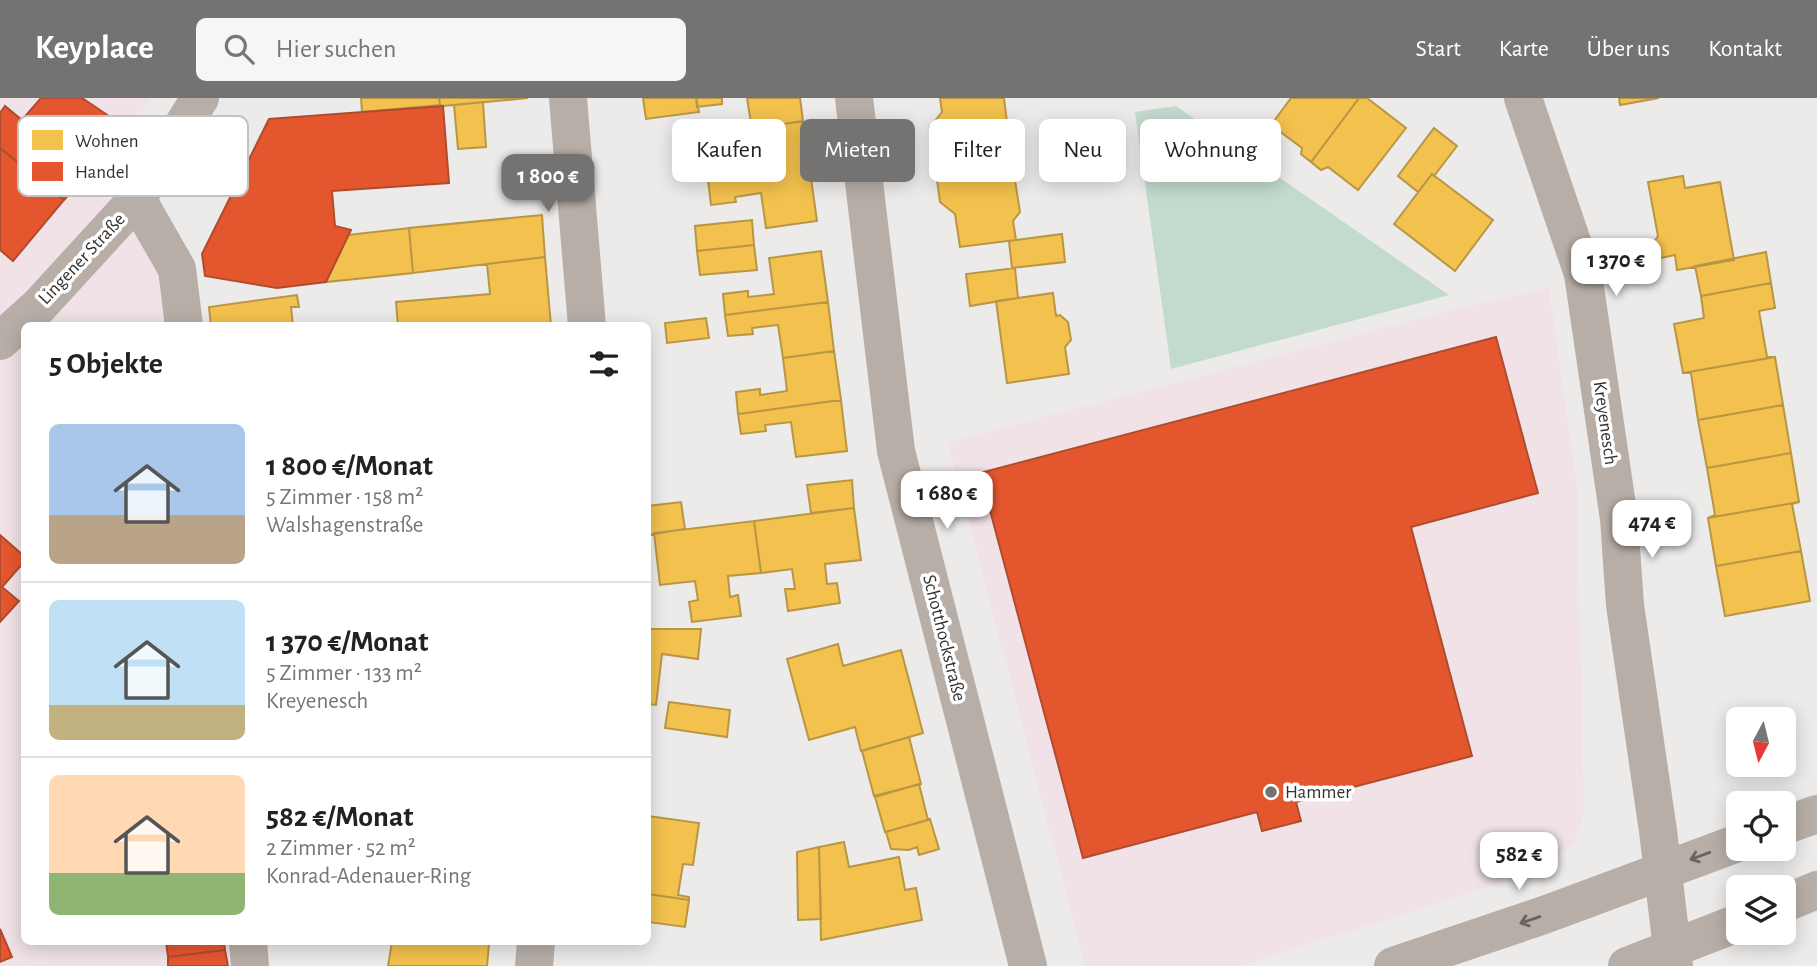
<!DOCTYPE html>
<html lang="de">
<head>
<meta charset="utf-8">
<style>
	body { margin:0; font-family:"Alegreya Sans",sans-serif; background:#f6f6f6; color:#222; height:100vh; display:flex; flex-direction:column; font-size:26px; white-space:nowrap }
	* { box-sizing:border-box; margin:0 }
	p { font-size:23px; color:#767676 }
	.icon { flex:none; width:38px; height:38px; fill:none; stroke:currentColor; stroke-width:2; stroke-linecap:round; stroke-linejoin:round }
	.map { position:relative; flex:1; overflow:hidden }
	.drawer { position:absolute; left:21px; top:224px; width:630px; height:623px; display:flex; flex-direction:column; background:#fff; border-radius:10px; box-shadow:0 4px 18px #0003 }
	.drawer>* { flex:none }
	.guide { position:absolute; left:672px; top:21px; width:665px; height:63px; display:flex; gap:14px }
	.needle { width:46px; rotate:187deg }
	.buttons { position:absolute; left:1726px; top:609px; display:grid; gap:14px }
	.buttons a { display:grid; place-items:center; width:70px; height:70px; border-radius:10px; background:#fff; box-shadow:0 4px 18px #0003; font-size:35px }
	.price { position:absolute; translate:-50% -60px; padding:0 16px; border-radius:14px; background:#fff; color:#222; font-size:23px; line-height:46px; filter:drop-shadow(0 2px 4px #0008) }
	.price::after { content:''; position:absolute; left:50%; top:42px; width:21px; height:16px; margin-left:-10px; background:inherit; clip-path:polygon(0 0,100% 0,50% 100%) }
	.price.active { background:#757371; color:#fff }
	ul { padding:0; list-style:none }
	li { display:flex; align-items:center; gap:21px; height:175px; padding:0 28px }
	li+li { border-top:2px solid #e0e0e0 }
	li span { display:grid; place-items:center; flex:none; width:196px; height:140px; border-radius:10px; color:#555 }
	li>.icon { margin-inline-start:auto }
	span .icon { width:84px; height:84px; fill:#fffc; stroke-width:1 }
	li b { font-size:30px }
	h2 { display:flex; justify-content:space-between; align-items:center; height:84px; padding:0 28px; font-size:30px }
	.chip { padding:0 24px; border-radius:10px; background:#fff; box-shadow:0 4px 18px #0003; font-size:24px; line-height:63px }
	.chip.active { background:#757371; color:#fff }
	header { display:flex; align-items:center; gap:42px; box-sizing:border-box; height:98px; padding:0 35px; background:#757371; color:#fff }
	header strong { font-size:33px }
	nav { display:flex; gap:38px; margin-inline-start:auto; font-size:24px }
	.search { width:490px; height:63px; background:#f6f6f6; display:flex; align-items:center; gap:18px; box-sizing:border-box; padding:0 24px; border-radius:10px; color:#767676; font-size:26px }
	.map>svg:first-child { display:block }
	.commercial { fill:#f0e2e6 }
	.green { fill:#c3dace }
	.homes { fill:#f2c14e; stroke:#b99645; stroke-width:2 }
	.shops { fill:#e4572e; stroke:#af4c2f; stroke-width:2 }
	.lines { fill:none; stroke-linecap:round; stroke-linejoin:round }
	.minor { stroke:#b7aea7; stroke-width:38 }
	.major { stroke:#b7afa7; stroke-width:38 }
	.oneway { stroke:#686460 }
	.poi-dot { fill:#757371; stroke:#fff; stroke-width:2.5 }
	.labels { text-anchor:middle; dominant-baseline:central; stroke-width:7; stroke-linejoin:round; paint-order:stroke }
	.street-label { font-size:19px; fill:#343230; stroke:#fff }
	.poi-label { font-size:19px; fill:#343230; stroke:#fff; text-anchor:start }
	.key { fill:#fff; stroke:#c2c2c1; stroke-width:2 }
	.key-label { font-size:19px; fill:#343230 }
</style>
</head>
<body>
<header>
<strong>Keyplace</strong>
<div class="search"><svg class="icon" aria-label="search" viewBox="0 0 24 24"><circle cx="10" cy="10" r="6"/><path d="M15 15l6 6"/></svg>Hier suchen</div>
<nav><a>Start</a><a>Karte</a><a>Über uns</a><a>Kontakt</a></nav>
</header>
<div class="map">
<svg width="1817" height="868" viewBox="0 0 1817 868">
	<rect width="100%" height="100%" fill="#edebe9"/>
	<!-- commercial -->
	<path class="commercial" d="M 0,0 L 150,0 L 139,20 L 168,227 L 24,228 L 24,844 L 254,844 L 258,868 L 0,868 Z
		M 1549,190 L 1577,388 L 1584,715 L 1574,745 L 1542,772 L 1241,868 L 1085,868 L 948,344 L 1464,209 Z"/>
	<!-- green -->
	<path class="green" d="M 1176,8 L 1449,197 L 1171,271 L 1135,14 Z"/>
	<!-- homes -->
	<path class="homes" d="M 361,0 L 439,0 L 440,7 L 362,14 Z
		M 439,0 L 528,0 L 443,8 L 440,7 Z
		M 643,0 L 696,0 L 699,14 L 646,21 Z
		M 696,0 L 722,0 L 722,6 L 697,9 Z
		M 747,0 L 800,0 L 803,23 L 752,31 Z
		M 940,0 L 1004,0 L 1011,57 L 935,67 L 930,29 L 942,14 Z
		M 1291,0 L 1359,0 L 1311,64 L 1301,56 L 1302,50 L 1271,27 Z
		M 1359,0 L 1367,0 L 1406,30 L 1358,92 L 1328,69 L 1321,72 L 1311,64 Z
		M 1619,0 L 1659,0 L 1620,7 Z
		M 483,4 L 486,49 L 458,51 L 454,7 Z
		M 803,23 L 817,123 L 766,130 L 761,95 L 735,99 L 736,104 L 711,107 L 706,65 L 730,62 L 730,67 L 757,63 L 752,31 Z
		M 1434,30 L 1457,48 L 1434,78 L 1432,76 L 1418,94 L 1398,78 Z
		M 1011,57 L 1020,114 L 1013,123 L 1016,142 L 960,149 L 955,116 L 940,104 L 935,67 Z
		M 1432,76 L 1493,122 L 1455,173 L 1394,126 Z
		M 1683,78 L 1685,90 L 1720,84 L 1734,162 L 1677,172 L 1675,157 L 1661,160 L 1649,152 L 1658,138 L 1648,84 Z
		M 542,117 L 545,159 L 413,175 L 409,130 Z
		M 752,122 L 754,147 L 697,153 L 695,128 Z
		M 409,130 L 413,175 L 326,184 L 348,137 Z
		M 1062,136 L 1065,164 L 1012,170 L 1009,143 Z
		M 754,147 L 757,172 L 700,177 L 697,153 Z
		M 821,153 L 828,204 L 725,217 L 723,196 L 748,193 L 748,199 L 774,196 L 769,160 Z
		M 1766,154 L 1771,185 L 1701,198 L 1695,168 Z
		M 545,159 L 551,228 L 398,228 L 396,204 L 490,196 L 487,166 Z
		M 1015,170 L 1018,200 L 970,208 L 966,176 Z
		M 1771,185 L 1775,210 L 1759,213 L 1767,259 L 1775,259 L 1683,275 L 1674,226 L 1704,220 L 1701,198 Z
		M 1053,195 L 1056,218 L 1060,217 L 1068,224 L 1071,242 L 1065,249 L 1069,276 L 1007,285 L 996,203 Z
		M 297,197 L 299,209 L 291,209 L 293,228 L 211,228 L 209,209 Z
		M 828,204 L 834,253 L 783,260 L 778,227 L 752,230 L 753,236 L 728,238 L 725,217 Z
		M 706,220 L 709,240 L 667,245 L 665,225 Z
		M 834,253 L 841,302 L 738,316 L 736,294 L 760,291 L 760,297 L 787,293 L 783,260 Z
		M 1775,259 L 1783,307 L 1698,322 L 1691,275 L 1683,275 Z
		M 841,302 L 847,353 L 796,359 L 791,324 L 765,327 L 766,333 L 741,336 L 738,316 Z
		M 1783,307 L 1791,355 L 1707,370 L 1698,322 Z
		M 1791,355 L 1799,404 L 1708,420 L 1715,417 L 1707,370 Z
		M 852,382 L 854,410 L 811,415 L 807,387 Z
		M 681,404 L 685,431 L 648,437 L 648,408 Z
		M 1799,404 L 1792,406 L 1801,453 L 1716,468 L 1708,420 Z
		M 854,410 L 861,462 L 825,466 L 827,486 L 837,485 L 840,505 L 788,513 L 785,491 L 795,491 L 792,471 L 761,475 L 754,423 Z
		M 754,423 L 761,475 L 728,478 L 730,499 L 738,497 L 741,518 L 692,524 L 689,504 L 698,502 L 695,483 L 660,487 L 654,435 Z
		M 1801,453 L 1810,503 L 1725,518 L 1716,468 Z
		M 648,531 L 701,531 L 698,561 L 662,556 L 656,607 L 648,606 Z
		M 838,546 L 843,568 L 901,552 L 923,635 L 861,653 L 855,629 L 809,642 L 787,561 Z
		M 669,604 L 730,612 L 727,639 L 665,630 Z
		M 909,639 L 921,686 L 874,698 L 862,653 Z
		M 919,686 L 928,722 L 885,734 L 875,699 Z
		M 648,718 L 699,725 L 693,767 L 683,766 L 678,797 L 689,799 L 689,802 L 648,796 Z
		M 930,721 L 939,751 L 919,757 L 917,749 L 909,752 L 891,751 L 886,734 Z
		M 844,744 L 849,769 L 899,759 L 905,792 L 916,790 L 922,822 L 821,842 L 819,749 Z
		M 819,749 L 821,821 L 798,822 L 797,754 Z
		M 648,796 L 689,802 L 685,829 L 648,824 Z
		M 392,844 L 469,844 L 489,846 L 487,868 L 388,868 Z"/>
	<!-- shops -->
	<path class="shops" d="M 41,0 L 82,0 L 125,29 L 64,102 L 0,50 L 0,15 L 5,8 L 22,22 Z
		M 443,8 L 449,85 L 332,93 L 335,128 L 351,132 L 326,184 L 277,190 L 205,178 L 202,156 L 269,21 Z
		M 0,50 L 64,102 L 13,163 L 0,152 Z
		M 1496,239 L 1538,395 L 1411,429 L 1472,658 L 1296,704 L 1301,723 L 1262,733 L 1257,714 L 1083,760 L 980,375 Z
		M 0,437 L 24,458 L 24,464 L 2,489 L 19,503 L 0,524 Z
		M 0,831 L 12,859 L 0,864 Z
		M 166,844 L 224,844 L 225,852 L 168,859 Z
		M 225,852 L 228,868 L 168,868 L 168,859 Z"/>
	<g class="lines">
		<!-- minor -->
		<path class="minor" d="M 568,0 L 587,228
			M 854,0 L 896,353 L 1028,868
			M 1523,0 L 1583,176 L 1619,421 L 1625,507 L 1658,733 L 1674,868
			M 137,101 L 177,171 L 184,228
			M 0,243 L 38,209 L 137,101 L 200,0
			M 248,844 L 250,868
			M 534,868 L 536,844"/>
		<!-- major -->
		<path class="major" d="M 1783,728 L 1817,716
			M 1783,806 L 1817,792
			M 1393,868 L 1544,817 L 1738,745
			M 1627,868 L 1738,825"/>
	</g>
	<!-- one-way arrows -->
	<defs><path id="oneway-shaft" d="M-6 0H5M1.5-3L5.5 0L1.5 3" fill="none" stroke-width="1.6" stroke-linecap="round" stroke-linejoin="round" transform="scale(1.75)"/></defs>
	<g class="oneway">
		<use href="#oneway-shaft" transform="translate(1700 758) rotate(160)"/>
		<use href="#oneway-shaft" transform="translate(1530 822) rotate(161)"/>
	</g>
	<!-- markers -->
	<circle class="poi-dot" cx="1271" cy="694" r="7"/>
	<g class="labels">
		<!-- street labels -->
		<g class="street-label">
			<text transform="translate(82 161) rotate(-47)">Lingener Straße</text>
			<text transform="translate(1605 325) rotate(82)">Kreyenesch</text>
			<text transform="translate(944 540) rotate(76)">Schotthockstraße</text>
		</g>
		<!-- poi labels -->
		<g class="poi-label">
			<text x="1285" y="694">Hammer</text>
		</g>
	</g>
	<!-- legend -->
	<rect x="18" y="18" width="230" height="80" rx="10" class="key"/>
	<rect x="32" y="32" width="31" height="20" fill="#f2c14e"/>
	<rect x="32" y="64" width="31" height="19" fill="#e4572e"/>
	<g class="key-label">
		<text x="75" y="49">Wohnen</text>
		<text x="75" y="80">Handel</text>
	</g>
</svg>
<div class="buttons">
<a><svg class="needle" viewBox="-14 -14 28 28"><path d="M0-13l5 13h-10z" fill="#e53935"/><path d="M0 13l5-13h-10z" fill="#767676"/></svg></a>
<a><svg class="icon" aria-label="locate" viewBox="0 0 24 24"><circle cx="12" cy="12" r="6"/><path d="M12 2v4M12 18v4M2 12h4M18 12h4"/></svg></a>
<a><svg class="icon" aria-label="layers" viewBox="0 0 24 24"><path d="M12 4l9 5-9 5-9-5zM3 14l9 5 9-5"/></svg></a>
</div>
<b class="price active" style="left:548px;top:116px">1 800 €</b>
<b class="price" style="left:1616px;top:200px">1 370 €</b>
<b class="price" style="left:947px;top:433px">1 680 €</b>
<b class="price" style="left:1652px;top:462px">474 €</b>
<b class="price" style="left:1519px;top:794px">582 €</b>
<div class="guide">
<a class="chip">Kaufen</a>
<a class="chip active">Mieten</a>
<a class="chip">Filter</a>
<a class="chip">Neu</a>
<a class="chip">Wohnung</a>
</div>
<section class="drawer">
<h2>5 Objekte<svg class="icon" aria-label="filters" viewBox="0 0 24 24"><path d="M4 7h16M4 17h16"/><circle cx="9" cy="7" r="2"/><circle cx="15" cy="17" r="2"/></svg></h2>
<ul>
<li><span style="background:linear-gradient(#a9c7e8 65%,#b9a48a 0)"><svg class="icon" aria-label="home" viewBox="0 0 24 24"><path d="M3 11l9-7 9 7M6 9v11h12V9"/></svg></span><div><b>1 800 €/Monat</b><p>5 Zimmer · 158 m²</p><p>Walshagenstraße</p></div></li>
<li><span style="background:linear-gradient(#bfe0f5 75%,#c2b280 0)"><svg class="icon" aria-label="home" viewBox="0 0 24 24"><path d="M3 11l9-7 9 7M6 9v11h12V9"/></svg></span><div><b>1 370 €/Monat</b><p>5 Zimmer · 133 m²</p><p>Kreyenesch</p></div></li>
<li><span style="background:linear-gradient(#ffd9b3 70%,#8fb573 0)"><svg class="icon" aria-label="home" viewBox="0 0 24 24"><path d="M3 11l9-7 9 7M6 9v11h12V9"/></svg></span><div><b>582 €/Monat</b><p>2 Zimmer · 52 m²</p><p>Konrad-Adenauer-Ring</p></div></li>
</ul>
</section>
</div>
</body>
</html>
